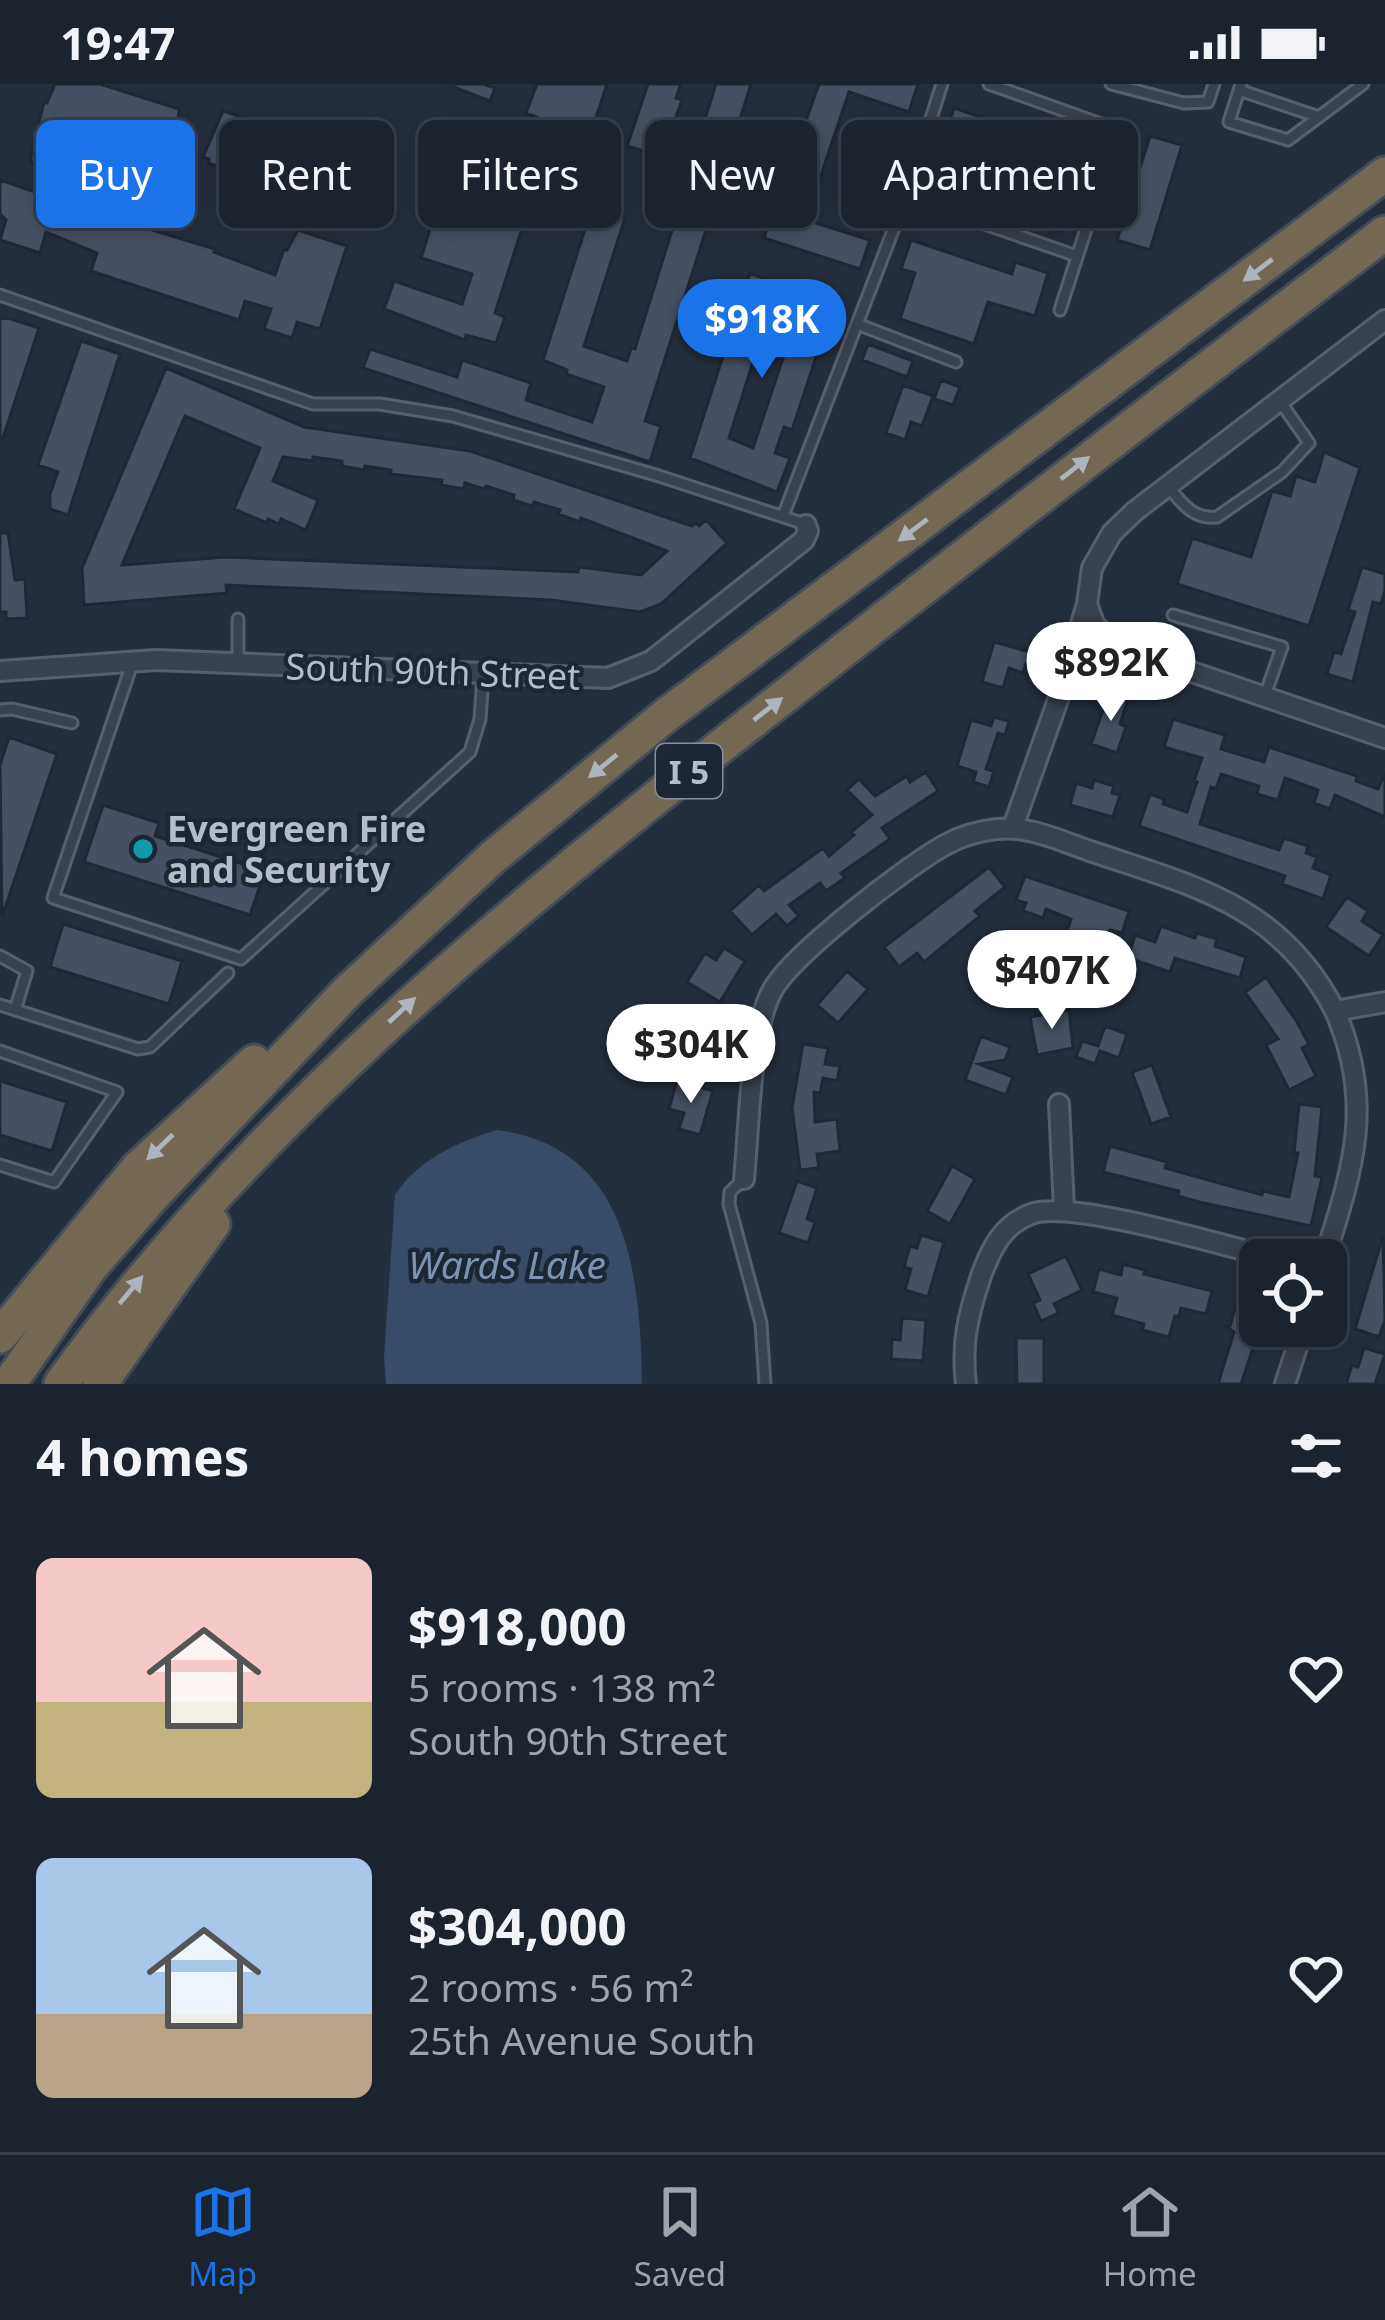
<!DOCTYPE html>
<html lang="en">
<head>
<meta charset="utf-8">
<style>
	body { margin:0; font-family:"Noto Sans",sans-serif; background:#242b36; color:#f1f3f6; height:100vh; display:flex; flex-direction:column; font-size:45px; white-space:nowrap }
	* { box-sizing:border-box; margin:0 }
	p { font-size:39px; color:#a0a4aa }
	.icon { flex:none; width:66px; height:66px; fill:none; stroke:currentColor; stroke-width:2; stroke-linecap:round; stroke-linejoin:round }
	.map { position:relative; height:1300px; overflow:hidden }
	.drawer { display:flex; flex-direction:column; background:#1b232e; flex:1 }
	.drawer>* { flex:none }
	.banner { position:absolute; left:36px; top:36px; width:1314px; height:108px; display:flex; gap:24px }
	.tools { position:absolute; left:1239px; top:1155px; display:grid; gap:24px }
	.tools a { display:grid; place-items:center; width:108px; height:108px; border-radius:18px; background:#1b232e; box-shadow:0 6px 30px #0003,0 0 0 3px #39404a; font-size:60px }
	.price { position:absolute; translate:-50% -102px; padding:0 27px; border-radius:42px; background:#fff; color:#222; font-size:39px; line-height:78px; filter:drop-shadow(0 3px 6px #0008) }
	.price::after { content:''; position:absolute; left:50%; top:72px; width:36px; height:27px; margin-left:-18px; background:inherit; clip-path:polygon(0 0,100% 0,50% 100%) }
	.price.on { background:#1a73e8; color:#fff }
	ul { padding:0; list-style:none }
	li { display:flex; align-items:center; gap:36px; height:300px; padding:0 36px }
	li span { display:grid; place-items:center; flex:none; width:336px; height:240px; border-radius:18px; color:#555 }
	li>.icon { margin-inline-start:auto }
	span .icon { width:144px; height:144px; fill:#fffc; stroke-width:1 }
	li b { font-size:51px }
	h2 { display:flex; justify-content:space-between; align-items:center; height:144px; padding:0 36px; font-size:51px }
	.chip { padding:0 42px; border-radius:18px; background:#1b232e; box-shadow:0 6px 30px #0003,0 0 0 3px #39404a; font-size:42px; line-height:108px }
	.chip.on { background:#1a73e8; color:#fff }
	.status { display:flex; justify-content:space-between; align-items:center; height:84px; padding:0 60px; background:#1b232e; direction:ltr }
	.status svg { height:33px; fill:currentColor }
	.menu { display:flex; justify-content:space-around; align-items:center; height:168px; border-top:3px solid #39404a; background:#1b232e; font-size:33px; color:#a0a4aa }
	.menu a { display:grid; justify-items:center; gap:6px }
	.menu .on { color:#1a73e8 }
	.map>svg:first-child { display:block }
	.water { fill:#394c67 }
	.building { fill:#455162; stroke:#1f2835; stroke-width:3; fill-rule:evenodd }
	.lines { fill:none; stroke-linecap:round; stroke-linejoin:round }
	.lane-casing { stroke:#565f6c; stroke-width:15 }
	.street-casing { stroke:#565f6c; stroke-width:24 }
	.highway-casing { stroke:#434c59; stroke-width:39 }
	.lane { stroke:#38414e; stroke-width:9 }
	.street { stroke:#38414e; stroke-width:18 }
	.highway { stroke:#746855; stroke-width:33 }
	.oneway { fill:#aeb4bd }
	.culture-dot { fill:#0f9aa8; stroke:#1d2633; stroke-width:4.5 }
	.labels { text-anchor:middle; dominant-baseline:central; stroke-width:9; stroke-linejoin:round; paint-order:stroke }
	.shield { fill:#1d2633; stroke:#878f9c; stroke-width:3 }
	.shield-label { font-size:33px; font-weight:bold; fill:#b4bcc9 }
	.street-label { font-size:36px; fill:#b4bcc9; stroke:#1d2633 }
	.poi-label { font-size:36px; font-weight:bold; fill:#b4bcc9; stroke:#1d2633; text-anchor:start }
	.water-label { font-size:39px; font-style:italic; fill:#7c92b1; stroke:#1d2633 }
</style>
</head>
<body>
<div class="status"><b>19:47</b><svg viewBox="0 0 49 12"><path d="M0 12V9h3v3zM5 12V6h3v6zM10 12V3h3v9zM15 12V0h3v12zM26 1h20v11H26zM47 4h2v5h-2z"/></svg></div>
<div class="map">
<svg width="1385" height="1300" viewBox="0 0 1385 1300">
	<rect width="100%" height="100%" fill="#242f3e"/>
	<!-- water -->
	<path class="water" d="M 497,1046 C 629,1063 640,1191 642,1300 L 386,1300 L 384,1274 L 395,1111 C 417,1076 458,1058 497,1046 Z"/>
	<!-- building -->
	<path class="building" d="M 55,0 L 100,0 L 179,25 L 177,55 L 142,143 L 215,165 L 214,168 L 275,191 L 284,165 L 287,166 L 298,146 L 347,162 L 320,245 L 297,238 L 292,254 L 264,245 L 271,225 L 245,217 L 239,236 L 91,187 L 97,169 L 46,148 L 40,169 L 0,156 L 6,136 L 0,130 L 0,96 L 58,116 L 67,91 L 31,79 L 31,72 L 44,18 L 47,19 Z
		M 446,0 L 483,0 L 495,4 L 490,17 Z
		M 537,0 L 607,0 L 589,55 L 526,29 Z
		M 648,0 L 681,0 L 676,14 L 682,16 L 662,73 L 627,62 Z
		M 716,0 L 751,0 L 722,93 L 690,82 Z
		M 819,0 L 918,0 L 909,28 L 849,8 L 806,136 L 870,156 L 860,185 L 764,154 Z
		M 954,24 L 1052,57 L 1053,53 L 1086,63 L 1060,148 L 1027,137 L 1029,132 L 929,98 Z
		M 223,27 L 351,68 L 346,82 L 370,90 L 356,133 L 334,126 L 332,132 L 300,120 L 301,116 L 293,114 L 295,108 L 266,98 L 258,103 L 236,95 L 233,87 L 208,79 L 209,75 L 203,73 Z
		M 871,45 L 899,54 L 876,128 L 847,119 Z
		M 1150,52 L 1182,61 L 1150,166 L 1117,156 Z
		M 455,65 L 485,75 L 482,86 L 506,94 L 510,82 L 539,91 L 495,229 L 505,233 L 496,259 L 466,251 L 465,256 L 384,225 L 394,197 L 462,220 L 472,190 L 421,174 L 440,113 L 436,112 Z
		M 595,114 L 624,123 L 621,133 L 625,134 L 584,262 L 627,277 L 631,264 L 635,265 L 677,130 L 708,140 L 645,337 L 661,342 L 650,378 L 363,284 L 370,265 L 457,293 L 462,276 L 531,299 L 526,316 L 592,338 L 604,303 L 566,290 L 567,286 L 543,276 Z
		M 911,156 L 1012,190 L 1015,178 L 1048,189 L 1035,232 L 988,218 L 974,260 L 900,235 L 915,189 L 901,185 Z
		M 750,189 L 840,223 L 829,251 L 824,249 L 792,346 L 784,343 L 775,369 L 790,374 L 777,408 L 690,374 ZM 769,228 L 795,238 L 753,364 L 729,354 Z
		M 8,234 L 39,244 L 3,354 L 0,354 L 0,235 Z
		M 81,257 L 120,270 L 68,431 L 50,425 L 50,410 L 58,388 L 38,381 Z
		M 868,260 L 913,277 L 907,293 L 862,276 Z
		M 166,284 L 304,343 L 470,367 L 692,442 L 696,439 L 699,442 L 706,436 L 727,459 L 661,520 L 640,528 L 551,516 L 226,501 L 227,509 L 84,521 L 82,484 ZM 185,332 L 260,364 L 234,425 L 267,439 L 268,435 L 279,440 L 281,435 L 306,446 L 318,416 L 273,397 L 283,373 L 313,377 L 313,373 L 342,377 L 342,382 L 364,386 L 365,382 L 391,386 L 390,390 L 442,396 L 441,401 L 464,405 L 465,399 L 484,405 L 486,402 L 514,411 L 513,416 L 532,422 L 534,418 L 560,426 L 558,430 L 580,438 L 581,434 L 667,467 L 641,491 L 579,483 L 578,488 L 225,473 L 122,481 Z
		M 941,296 L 960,303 L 953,321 L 934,315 Z
		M 903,301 L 933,312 L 922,342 L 911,338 L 905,356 L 886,349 Z
		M 1324,368 L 1360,384 L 1309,542 L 1177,500 L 1192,454 L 1251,473 L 1272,407 L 1290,412 L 1296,392 L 1315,398 Z
		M 0,449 L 8,449 L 15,496 L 25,495 L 27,534 L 6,535 L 6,528 L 0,528 Z
		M 1362,483 L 1385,490 L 1385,506 L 1381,520 L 1373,518 L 1353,598 L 1327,590 L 1334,568 L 1341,570 L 1355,528 L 1348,526 Z
		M 994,558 L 1030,568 L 1023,589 L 1009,584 L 1003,604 L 982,598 Z
		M 1109,609 L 1128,616 L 1120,640 L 1126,643 L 1117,669 L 1091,660 Z
		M 994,633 L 1009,637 L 1005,651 L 998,649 L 986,685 L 994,687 L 989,703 L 973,698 L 976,688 L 957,682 L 971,636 L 991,642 Z
		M 1173,635 L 1225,651 L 1221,665 L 1264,678 L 1269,663 L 1357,692 L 1356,697 L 1378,705 L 1385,689 L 1385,733 L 1335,711 L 1330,725 L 1314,719 L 1318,706 L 1285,694 L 1278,716 L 1257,710 L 1259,702 L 1221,690 L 1216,705 L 1211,703 L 1200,740 L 1279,766 L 1284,754 L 1308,762 L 1306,769 L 1317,773 L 1313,784 L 1331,791 L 1323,815 L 1282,800 L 1285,792 L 1139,742 L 1150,710 L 1164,715 L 1163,720 L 1187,728 L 1197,698 L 1194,697 L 1202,674 L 1164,663 Z
		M 9,653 L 57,670 L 2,833 L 0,681 Z
		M 926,688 L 938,707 L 882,744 L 890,755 L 841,789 L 845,794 L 826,807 L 820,799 L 789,821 L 799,832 L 787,842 L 776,830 L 752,851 L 730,827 L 759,801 L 764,807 L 823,764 L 829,772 L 854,751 L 851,748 L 872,731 L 847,706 L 859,695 L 875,712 L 907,692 L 910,698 Z
		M 1094,696 L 1114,702 L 1112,709 L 1120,711 L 1113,733 L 1070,721 L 1076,699 L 1092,704 Z
		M 103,721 L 159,739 L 155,752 L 265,787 L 250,831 L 84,778 Z
		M 989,783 L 1005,803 L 975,827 L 980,832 L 924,878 L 917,869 L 899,883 L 884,863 Z
		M 1025,792 L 1129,827 L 1122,849 L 1110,846 L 1106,859 L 1067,847 L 1071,835 L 1046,825 L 1043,834 L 1023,827 L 1026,819 L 1016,816 Z
		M 1347,813 L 1368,827 L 1362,837 L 1383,851 L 1369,872 L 1326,843 Z
		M 63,840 L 182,877 L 169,920 L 50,883 Z
		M 1161,842 L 1195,854 L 1197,849 L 1217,855 L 1215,862 L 1246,873 L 1240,894 L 1175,874 L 1170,888 L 1128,874 L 1135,851 L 1155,858 Z
		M 724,864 L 745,877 L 720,918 L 687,898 L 705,869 L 716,876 Z
		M 847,887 L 868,905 L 838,939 L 817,921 Z
		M 1266,893 L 1297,938 L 1309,960 L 1302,964 L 1316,992 L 1289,1006 L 1266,961 L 1278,955 L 1245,908 Z
		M 689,926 L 719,935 L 714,953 L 719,955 L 713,978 L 693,973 L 689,989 L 656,980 L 663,956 L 679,960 Z
		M 1069,926 L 1073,964 L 1037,971 L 1030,933 Z
		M 1105,942 L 1127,950 L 1119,974 L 1100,967 L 1095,980 L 1076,973 L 1082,957 L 1098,962 Z
		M 981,952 L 1010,963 L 1005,976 L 979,980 L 1013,993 L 1006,1011 L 965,996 Z
		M 803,960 L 828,964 L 825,980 L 840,982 L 837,997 L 823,994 L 820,1009 L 814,1008 L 815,1038 L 837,1035 L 840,1067 L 817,1070 L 819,1084 L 800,1086 L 792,1024 Z
		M 1152,981 L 1171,1033 L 1151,1040 L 1132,988 Z
		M 677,996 L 713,1007 L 700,1051 L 679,1045 L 684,1029 L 669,1025 Z
		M 0,997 L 67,1018 L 52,1067 L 0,1051 Z
		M 1299,1020 L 1322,1023 L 1315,1092 L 1322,1093 L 1311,1142 L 1199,1118 L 1178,1112 L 1179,1107 L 1103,1088 L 1110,1062 L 1167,1078 L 1165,1084 L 1262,1111 L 1263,1107 L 1289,1113 L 1298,1069 L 1294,1069 Z
		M 952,1082 L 975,1095 L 950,1140 L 927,1127 Z
		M 797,1097 L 817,1104 L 807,1135 L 815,1138 L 808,1159 L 779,1149 Z
		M 921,1151 L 944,1158 L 928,1213 L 905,1206 L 911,1185 L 904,1183 L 910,1162 L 917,1164 Z
		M 1383,1152 L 1385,1236 L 1379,1253 L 1355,1245 Z
		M 1066,1172 L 1082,1206 L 1054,1220 L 1059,1229 L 1041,1237 L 1033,1219 L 1040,1216 L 1028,1190 Z
		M 1123,1180 L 1145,1186 L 1144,1190 L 1212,1207 L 1206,1230 L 1181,1224 L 1179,1233 L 1175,1232 L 1169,1253 L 1142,1246 L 1144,1240 L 1112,1231 L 1117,1214 L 1093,1208 L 1099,1185 L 1121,1191 Z
		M 1239,1210 L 1260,1217 L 1260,1242 L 1266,1242 L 1261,1256 L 1256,1255 L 1241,1300 L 1218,1300 L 1234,1248 L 1226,1242 L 1230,1242 Z
		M 902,1234 L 926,1236 L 923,1277 L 891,1275 L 892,1255 L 900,1256 Z
		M 1016,1254 L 1044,1254 L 1044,1300 L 1017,1300 Z
		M 1364,1264 L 1385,1270 L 1375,1300 L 1346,1300 L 1352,1281 L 1358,1283 Z"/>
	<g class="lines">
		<defs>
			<path id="lane" d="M 989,0 L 1118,46 L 1060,226
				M 1111,0 L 1184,19 L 1208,18 L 1214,0
				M 1241,0 L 1229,38 L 1288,56 L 1363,0
				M 1239,6 L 1319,33
				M 906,113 L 1077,172
				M 0,211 L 313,320 L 380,320 L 453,332 L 659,392 L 805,440
				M 857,240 L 956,278
				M 1167,402 C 1182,418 1192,436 1217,433 L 1282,388 L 1309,359 L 1279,316
				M 783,432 L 906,113 L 942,0
				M 1173,531 L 1282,563 L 1264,614
				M 133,577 L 53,814 L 241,875 L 470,668 L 480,635 L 483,591
				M 238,577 L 238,535
				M 0,626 L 12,625 L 72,639
				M 0,872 L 27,887 L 15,926
				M 0,921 L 138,965 L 150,963 L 228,889
				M 0,967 L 117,1008 L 54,1098 L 0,1081
				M 744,1095 L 730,1108 L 729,1120 L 761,1239 L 765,1300"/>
			<path id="street" d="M 1087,520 L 1095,542 L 1125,565 L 1385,654
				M 0,587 L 156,576 L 608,594 L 651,577 L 804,456 L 808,447 L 806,441
				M 1013,743 L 1059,613 L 1087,520 L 1092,484 L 1112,449 L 1135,427 L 1385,236
				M 1059,1020 L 1064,1125
				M 744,1095 C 749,1046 750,948 772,907 C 791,871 907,782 945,761 C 961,752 978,747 997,745 C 1029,741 1063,758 1093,768 C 1197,803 1281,822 1335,927 L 1385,918
				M 1324,1176 C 1353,1085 1375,1019 1335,927
				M 966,1300 C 961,1260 968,1231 981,1192 C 991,1165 1002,1141 1031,1130 C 1072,1115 1231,1164 1282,1176
				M 1285,1300 L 1304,1242"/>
			<path id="highway" d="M 0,1252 L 138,1084 L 254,978
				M 9,1300 L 90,1184 L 152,1113 L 347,908 L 493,773 L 665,632 L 1385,90
				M 61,1300 C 253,1033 511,827 767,626 C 972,465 1178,306 1385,149
				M 100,1300 L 213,1140"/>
		</defs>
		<!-- lane casing -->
		<use href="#lane" class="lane-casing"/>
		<!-- street casing -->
		<use href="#street" class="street-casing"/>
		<!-- highway casing -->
		<use href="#highway" class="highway-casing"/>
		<!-- lane -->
		<use href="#lane" class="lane"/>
		<!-- street -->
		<use href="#street" class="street"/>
		<!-- highway -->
		<use href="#highway" class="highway"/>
	</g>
	<!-- one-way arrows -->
	<defs><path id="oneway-solid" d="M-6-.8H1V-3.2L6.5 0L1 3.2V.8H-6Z" transform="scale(3)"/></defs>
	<g class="oneway">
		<use href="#oneway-solid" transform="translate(1258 186) rotate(143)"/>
		<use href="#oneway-solid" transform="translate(1075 384) rotate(-38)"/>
		<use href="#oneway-solid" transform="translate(913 446) rotate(143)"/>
		<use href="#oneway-solid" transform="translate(768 625) rotate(-38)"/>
		<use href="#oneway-solid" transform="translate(603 682) rotate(141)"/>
		<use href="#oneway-solid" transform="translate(402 926) rotate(-43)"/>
		<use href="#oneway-solid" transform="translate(160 1063) rotate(136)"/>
		<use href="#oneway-solid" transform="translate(131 1206) rotate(-50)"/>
	</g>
	<!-- markers -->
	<circle class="culture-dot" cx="143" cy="765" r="12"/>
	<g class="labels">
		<!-- shield labels -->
		<rect class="shield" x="656" y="660" width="66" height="54" rx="9"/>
		<g class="shield-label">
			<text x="689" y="687">I 5</text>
		</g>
		<!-- street labels -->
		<g class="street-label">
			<text transform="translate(433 587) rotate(2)">South 90th Street</text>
		</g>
		<!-- poi labels -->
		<g class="poi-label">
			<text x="167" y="744">Evergreen Fire<tspan x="167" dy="41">and Security</tspan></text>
		</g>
		<!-- water labels -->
		<g class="water-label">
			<text x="507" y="1179">Wards Lake</text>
		</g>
	</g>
</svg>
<div class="tools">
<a><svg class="icon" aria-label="locate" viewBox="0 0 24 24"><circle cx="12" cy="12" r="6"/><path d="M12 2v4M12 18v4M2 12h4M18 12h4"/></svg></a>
</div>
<b class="price on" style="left:762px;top:297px">$918K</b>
<b class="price" style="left:1111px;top:640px">$892K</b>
<b class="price" style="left:1052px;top:948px">$407K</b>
<b class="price" style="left:691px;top:1022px">$304K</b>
<div class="banner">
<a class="chip on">Buy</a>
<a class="chip">Rent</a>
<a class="chip">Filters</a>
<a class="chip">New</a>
<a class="chip">Apartment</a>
</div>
</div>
<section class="drawer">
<h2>4 homes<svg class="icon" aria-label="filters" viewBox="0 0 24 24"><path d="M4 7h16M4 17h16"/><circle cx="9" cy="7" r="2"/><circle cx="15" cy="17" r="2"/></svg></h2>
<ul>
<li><span style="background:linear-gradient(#f6c9c9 60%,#c2b280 0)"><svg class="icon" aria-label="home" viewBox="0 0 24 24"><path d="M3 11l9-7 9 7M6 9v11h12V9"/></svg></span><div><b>$918,000</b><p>5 rooms · 138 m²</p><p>South 90th Street</p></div><svg class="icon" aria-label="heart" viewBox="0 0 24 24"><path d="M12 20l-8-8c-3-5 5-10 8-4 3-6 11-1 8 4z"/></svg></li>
<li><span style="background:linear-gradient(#a9c7e8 65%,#b9a48a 0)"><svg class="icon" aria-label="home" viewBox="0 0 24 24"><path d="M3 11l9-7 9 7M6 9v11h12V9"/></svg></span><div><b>$304,000</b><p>2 rooms · 56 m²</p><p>25th Avenue South</p></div><svg class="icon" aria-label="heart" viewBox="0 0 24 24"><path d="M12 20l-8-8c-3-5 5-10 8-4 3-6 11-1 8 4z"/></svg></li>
</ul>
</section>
<nav class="menu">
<a class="on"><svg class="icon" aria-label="map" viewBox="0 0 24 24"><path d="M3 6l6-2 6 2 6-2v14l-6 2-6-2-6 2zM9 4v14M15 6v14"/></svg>Map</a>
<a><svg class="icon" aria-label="saved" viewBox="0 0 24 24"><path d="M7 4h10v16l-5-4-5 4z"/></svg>Saved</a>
<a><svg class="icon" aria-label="home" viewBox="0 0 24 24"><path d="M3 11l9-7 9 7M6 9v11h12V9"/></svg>Home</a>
</nav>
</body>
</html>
